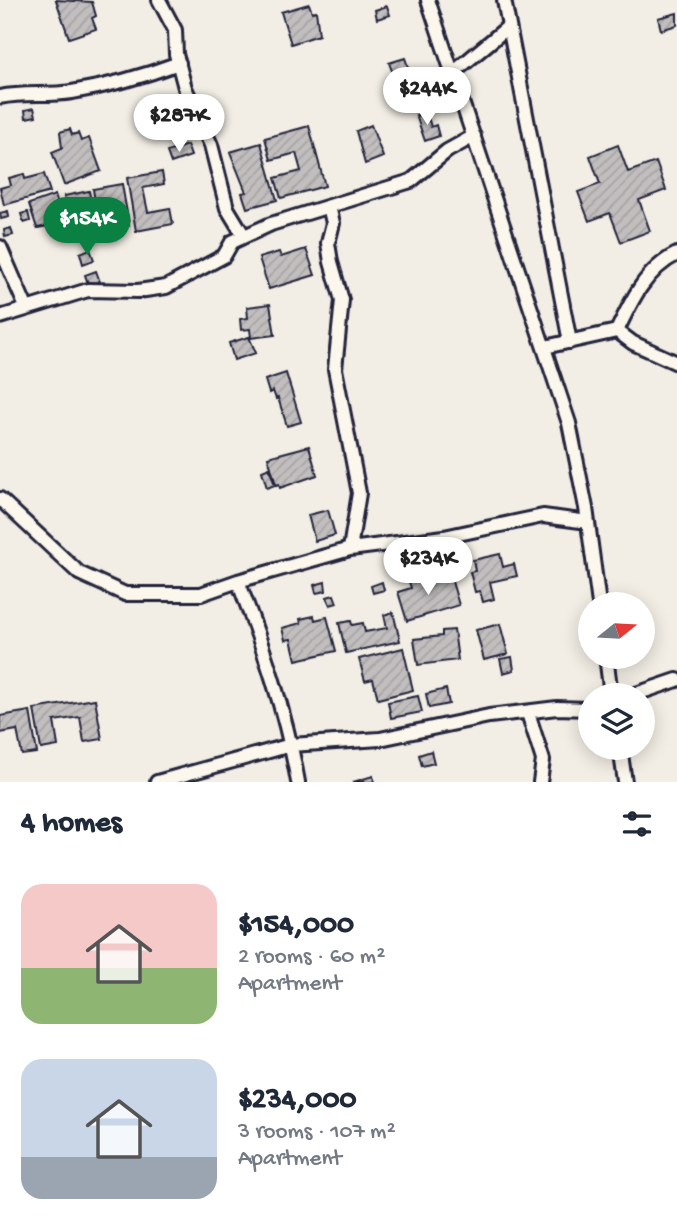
<!DOCTYPE html>
<html lang="en">
<head>
<meta charset="utf-8">
<style>
	body { margin:0; font-family:"Gochi Hand",sans-serif; background:#f6f6f7; color:#1f2937; height:100vh; display:flex; flex-direction:column; font-size:26px; white-space:nowrap }
	* { box-sizing:border-box; margin:0 }
	p { font-size:23px; color:#747a83 }
	.icon { flex:none; width:38px; height:38px; fill:none; stroke:currentColor; stroke-width:2; stroke-linecap:round; stroke-linejoin:round }
	.map { position:relative; height:782px; overflow:hidden }
	.side { display:flex; flex-direction:column; background:#fff; flex:1 }
	.side>* { flex:none }
	.needle { width:46px; rotate:72deg }
	.buttons { position:absolute; left:578px; top:592px; display:grid; gap:14px }
	.buttons a { display:grid; place-items:center; width:77px; height:77px; border-radius:50%; background:#fff; box-shadow:0 4px 18px #0003; font-size:35px }
	.price { position:absolute; translate:-50% -60px; padding:0 16px; border-radius:24px; background:#fff; color:#222; font-size:23px; line-height:46px; filter:drop-shadow(0 2px 4px #0008) }
	.price::after { content:''; position:absolute; left:50%; top:42px; width:21px; height:16px; margin-left:-10px; background:inherit; clip-path:polygon(0 0,100% 0,50% 100%) }
	.price.active { background:#0b8043; color:#fff }
	ul { padding:0; list-style:none }
	li { display:flex; align-items:center; gap:21px; height:175px; padding:0 21px }
	li span { display:grid; place-items:center; flex:none; width:196px; height:140px; border-radius:21px; color:#555 }
	li>.icon { margin-inline-start:auto }
	span .icon { width:84px; height:84px; fill:#fffc; stroke-width:1 }
	li b { font-size:30px }
	h2 { display:flex; justify-content:space-between; align-items:center; height:84px; padding:0 21px; font-size:30px }
	.map>svg:first-child { display:block }
	.building { fill:url(#building-hatch); stroke:#22223b; stroke-width:2 }
	.lines { fill:none; stroke-linecap:round; stroke-linejoin:round }
	.street-casing { stroke:#22223b; stroke-width:18 }
	.street { stroke:#fbf7ec; stroke-width:12 }
</style>
</head>
<body>
<div class="map">
<svg width="677" height="782" viewBox="0 0 677 782">
	<defs>
		<pattern id="building-hatch" width="6" height="6" patternUnits="userSpaceOnUse" patternTransform="scale(1.75)"><rect width="6" height="6" fill="#c2bebe"/><path d="M-1 1l2-2M0 6l6-6M5 7l2-2" fill="none" stroke="#a6a3a4"/></pattern>
	</defs>
	<rect width="100%" height="100%" fill="#f2eee5"/>
	<filter id="ink" filterUnits="userSpaceOnUse"><feTurbulence type="fractalNoise" baseFrequency=".0143" numOctaves="2"/><feDisplacementMap in="SourceGraphic" scale="14" xChannelSelector="R" yChannelSelector="G"/><feConvolveMatrix kernelMatrix="1 2 1 2 8 2 1 2 1" color-interpolation-filters="sRGB"/></filter>
	<g filter="url(#ink)">
		<!-- building -->
		<path class="building" d="M 56,0 L 92,2 L 96,16 L 92,18 L 96,29 L 69,38 Z
			M 309,4 L 312,12 L 316,11 L 319,35 L 291,44 L 281,12 Z
			M 387,6 L 390,15 L 377,19 L 375,10 Z
			M 677,13 L 677,25 L 661,30 L 658,18 Z
			M 405,58 L 409,70 L 394,76 L 389,63 Z
			M 414,76 L 420,91 L 409,95 L 404,80 Z
			M 34,108 L 36,116 L 26,118 L 25,110 Z
			M 426,111 L 431,127 L 436,125 L 439,136 L 425,141 L 416,115 Z
			M 371,125 L 383,157 L 365,164 L 356,131 Z
			M 309,126 L 325,186 L 281,198 L 275,178 L 301,171 L 296,153 L 271,160 L 265,138 Z
			M 70,129 L 72,135 L 78,133 L 81,141 L 89,138 L 101,171 L 64,185 L 52,152 L 62,148 L 60,132 Z
			M 261,143 L 277,200 L 247,208 L 242,193 L 246,192 L 230,152 Z
			M 187,145 L 191,156 L 171,163 L 167,152 Z
			M 618,145 L 628,172 L 656,162 L 666,190 L 639,200 L 650,231 L 621,242 L 610,213 L 589,221 L 578,192 L 600,184 L 590,156 Z
			M 162,172 L 164,184 L 143,188 L 148,212 L 170,208 L 173,224 L 136,231 L 127,178 Z
			M 24,174 L 25,179 L 44,174 L 50,192 L 4,205 L 0,188 L 11,185 L 9,178 Z
			M 122,184 L 129,225 L 100,231 L 93,189 Z
			M 89,191 L 94,217 L 85,218 L 86,223 L 72,225 L 72,221 L 68,221 L 64,196 Z
			M 55,195 L 62,218 L 59,219 L 60,224 L 37,228 L 29,204 Z
			M 8,211 L 9,217 L 1,219 L 0,213 Z
			M 28,212 L 30,221 L 24,223 L 21,214 Z
			M 11,228 L 13,235 L 5,237 L 4,230 Z
			M 90,249 L 94,260 L 83,264 L 80,253 Z
			M 306,249 L 315,275 L 269,289 L 259,258 L 279,252 L 281,257 Z
			M 96,271 L 100,282 L 89,286 L 85,275 Z
			M 270,304 L 275,335 L 251,338 L 250,329 L 241,330 L 240,319 L 248,318 L 247,307 Z
			M 249,337 L 256,353 L 234,360 L 229,343 Z
			M 286,373 L 301,422 L 287,426 L 278,398 L 276,399 L 273,391 L 269,393 L 265,380 Z
			M 309,446 L 317,475 L 280,488 L 279,484 L 276,485 L 268,457 Z
			M 269,468 L 275,485 L 267,488 L 262,471 Z
			M 328,510 L 335,535 L 315,541 L 308,515 Z
			M 500,554 L 503,567 L 514,564 L 517,576 L 490,582 L 494,599 L 483,602 L 480,591 L 475,592 L 470,572 L 475,571 L 473,560 Z
			M 450,575 L 459,605 L 407,621 L 398,592 L 411,588 L 409,582 L 425,577 L 426,579 L 435,576 L 436,580 Z
			M 325,582 L 326,591 L 316,593 L 314,585 Z
			M 382,582 L 384,590 L 373,593 L 371,586 Z
			M 334,595 L 337,603 L 330,605 L 327,597 Z
			M 393,612 L 400,641 L 346,653 L 339,623 L 351,621 L 352,625 L 363,623 L 365,632 L 387,628 L 384,615 Z
			M 314,616 L 315,620 L 327,617 L 336,651 L 296,660 L 291,639 L 285,640 L 282,628 L 301,623 L 300,619 Z
			M 500,624 L 508,654 L 484,660 L 476,630 Z
			M 454,630 L 458,660 L 418,665 L 414,639 L 442,636 L 442,631 Z
			M 403,648 L 413,690 L 378,699 L 373,679 L 365,681 L 359,659 Z
			M 512,657 L 514,670 L 503,673 L 500,659 Z
			M 446,689 L 449,704 L 429,708 L 426,694 Z
			M 418,696 L 422,712 L 391,718 L 388,702 Z
			M 95,699 L 102,739 L 84,742 L 80,717 L 54,721 L 58,746 L 41,749 L 34,709 Z
			M 30,711 L 37,753 L 22,755 L 17,730 L 0,733 L 0,716 Z
			M 431,751 L 434,763 L 422,766 L 419,755 Z
			M 373,776 L 374,782 L 353,782 Z"/>
		<g class="lines">
			<defs>
				<path id="street" d="M 159,0 L 175,30 L 176,54 L 185,88 L 211,145 L 227,208 L 244,236
					M 428,0 L 569,423 L 586,508 L 599,604
					M 504,0 L 570,342
					M 453,73 L 509,26
					M 0,97 C 24,92 48,96 72,92 C 108,86 144,76 179,63
					M 0,247 L 26,307
					M 0,317 L 88,290 L 138,291 L 166,287 L 224,256 L 232,242 L 271,224 L 411,181 L 447,151 L 474,136
					M 617,331 C 631,301 646,269 677,254
					M 617,331 L 633,343 L 677,363
					M 545,347 L 617,331
					M 0,499 L 79,573 L 125,594 L 201,594 L 238,581 C 263,646 286,713 298,782
					M 350,549 L 444,537 L 543,516 L 588,522
					M 238,581 L 350,549 L 359,493 L 335,369 L 342,300 L 331,262 L 328,243 L 333,223 L 329,206
					M 606,656 L 611,695
					M 633,695 L 677,680
					M 528,713 L 543,760 L 540,782
					M 620,747 L 625,782
					M 157,782 L 291,745 L 380,739 L 489,716 L 557,708 L 590,709"/>
			</defs>
			<!-- street casing -->
			<use href="#street" class="street-casing"/>
			<!-- street -->
			<use href="#street" class="street"/>
		</g>
	</g>
</svg>
<div class="buttons">
<a><svg class="needle" viewBox="-14 -14 28 28"><path d="M0-13l5 13h-10z" fill="#e53935"/><path d="M0 13l5-13h-10z" fill="#747a83"/></svg></a>
<a><svg class="icon" aria-label="layers" viewBox="0 0 24 24"><path d="M12 4l9 5-9 5-9-5zM3 14l9 5 9-5"/></svg></a>
</div>
<b class="price" style="left:427px;top:127px">$244K</b>
<b class="price" style="left:179px;top:154px">$287K</b>
<b class="price active" style="left:87px;top:257px">$154K</b>
<b class="price" style="left:428px;top:597px">$234K</b>
</div>
<section class="side">
<h2>4 homes<svg class="icon" aria-label="filters" viewBox="0 0 24 24"><path d="M4 7h16M4 17h16"/><circle cx="9" cy="7" r="2"/><circle cx="15" cy="17" r="2"/></svg></h2>
<ul>
<li><span style="background:linear-gradient(#f6c9c9 60%,#8fb573 0)"><svg class="icon" aria-label="home" viewBox="0 0 24 24"><path d="M3 11l9-7 9 7M6 9v11h12V9"/></svg></span><div><b>$154,000</b><p>2 rooms · 60 m²</p><p>Apartment</p></div></li>
<li><span style="background:linear-gradient(#c9d6e8 70%,#9aa5b1 0)"><svg class="icon" aria-label="home" viewBox="0 0 24 24"><path d="M3 11l9-7 9 7M6 9v11h12V9"/></svg></span><div><b>$234,000</b><p>3 rooms · 107 m²</p><p>Apartment</p></div></li>
</ul>
</section>
</body>
</html>
